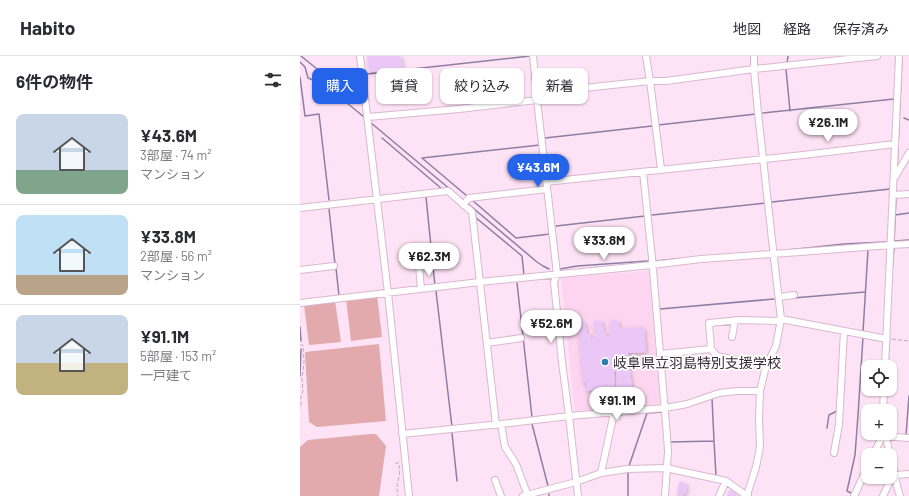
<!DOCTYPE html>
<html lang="ja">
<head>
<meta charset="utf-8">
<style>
	body { margin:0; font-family:Barlow,"Noto Sans JP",sans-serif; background:#f7f7f7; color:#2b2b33; height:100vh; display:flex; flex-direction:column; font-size:15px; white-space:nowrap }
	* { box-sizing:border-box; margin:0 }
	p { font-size:13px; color:#7c7c81 }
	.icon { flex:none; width:22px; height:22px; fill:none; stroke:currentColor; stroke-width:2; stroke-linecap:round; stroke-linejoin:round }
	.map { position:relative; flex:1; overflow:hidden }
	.panel { display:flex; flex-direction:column; background:#fff; width:300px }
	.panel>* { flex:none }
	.guide { position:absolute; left:12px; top:12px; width:380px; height:36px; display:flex; gap:8px }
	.buttons { position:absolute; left:561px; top:304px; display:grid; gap:8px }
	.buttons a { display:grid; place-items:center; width:36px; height:36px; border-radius:8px; background:#fff; box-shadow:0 1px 3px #0004; font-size:20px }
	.price { position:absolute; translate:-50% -34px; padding:0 9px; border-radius:14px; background:#fff; color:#222; font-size:13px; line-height:26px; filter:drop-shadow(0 1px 2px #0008) }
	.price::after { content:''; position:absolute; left:50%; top:24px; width:12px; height:9px; margin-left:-6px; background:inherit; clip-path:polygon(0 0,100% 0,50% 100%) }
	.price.current { background:#2563eb; color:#fff }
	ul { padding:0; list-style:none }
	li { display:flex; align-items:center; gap:12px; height:100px; padding:0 16px }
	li+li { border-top:1px solid #e1e1e2 }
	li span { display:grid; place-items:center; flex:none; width:112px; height:80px; border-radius:8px; color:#555 }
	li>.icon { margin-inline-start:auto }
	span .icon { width:48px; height:48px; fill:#fffc; stroke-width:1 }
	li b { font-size:17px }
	h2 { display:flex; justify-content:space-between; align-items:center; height:48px; padding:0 16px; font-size:17px }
	.chip { padding:0 14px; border-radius:8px; background:#fff; box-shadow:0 1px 3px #0004; font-size:14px; line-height:36px }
	.chip.current { background:#2563eb; color:#fff }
	header { display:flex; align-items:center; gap:24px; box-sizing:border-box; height:56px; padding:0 20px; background:#fff; border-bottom:1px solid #e1e1e2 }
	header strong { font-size:19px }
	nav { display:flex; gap:22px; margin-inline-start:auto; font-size:14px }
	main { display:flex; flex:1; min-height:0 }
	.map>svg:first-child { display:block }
	.built { fill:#fed5f1 }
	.green { fill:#e2aaac }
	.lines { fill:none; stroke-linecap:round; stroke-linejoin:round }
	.stream { stroke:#8d7fa4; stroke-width:1.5 }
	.building { fill:#eac7f6; filter:url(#shadow) }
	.minor-casing { stroke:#d9b8cf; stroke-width:8 }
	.path { stroke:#c2aaba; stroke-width:1; stroke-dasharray:4 2; stroke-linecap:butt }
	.minor { stroke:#fff; stroke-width:6 }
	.poi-dot { fill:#2c7eaf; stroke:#fff; stroke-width:1.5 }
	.labels { text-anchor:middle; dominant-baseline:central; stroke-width:3.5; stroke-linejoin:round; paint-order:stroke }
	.poi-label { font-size:14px; fill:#372a33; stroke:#fff; text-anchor:start }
</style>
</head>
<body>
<header>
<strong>Habito</strong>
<nav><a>地図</a><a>経路</a><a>保存済み</a></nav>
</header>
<main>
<section class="panel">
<h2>6件の物件<svg class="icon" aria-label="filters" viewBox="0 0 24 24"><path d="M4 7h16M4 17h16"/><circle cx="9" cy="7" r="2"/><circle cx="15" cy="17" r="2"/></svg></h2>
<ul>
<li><span style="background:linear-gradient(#c9d6e8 70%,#7fa58c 0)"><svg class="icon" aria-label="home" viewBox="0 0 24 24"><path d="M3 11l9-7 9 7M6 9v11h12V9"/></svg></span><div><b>¥43.6M</b><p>3部屋 · 74 m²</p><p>マンション</p></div></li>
<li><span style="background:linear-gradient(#bfe0f5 75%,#b9a48a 0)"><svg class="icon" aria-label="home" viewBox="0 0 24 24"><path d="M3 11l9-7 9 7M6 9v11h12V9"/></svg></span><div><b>¥33.8M</b><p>2部屋 · 56 m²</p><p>マンション</p></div></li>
<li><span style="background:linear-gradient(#c9d6e8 60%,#c2b280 0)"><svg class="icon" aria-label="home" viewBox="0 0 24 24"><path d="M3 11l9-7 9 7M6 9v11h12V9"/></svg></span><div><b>¥91.1M</b><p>5部屋 · 153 m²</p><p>一戸建て</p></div></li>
</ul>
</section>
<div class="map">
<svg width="609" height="440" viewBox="0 0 609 440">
	<defs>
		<filter id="shadow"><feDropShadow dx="1" dy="2" stdDeviation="2" flood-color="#0004"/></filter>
	</defs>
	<rect width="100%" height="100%" fill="#fee2f5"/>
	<!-- built -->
	<path class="built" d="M 349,215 L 360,349 L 275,355 L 261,222 Z"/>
	<!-- green -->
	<path class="green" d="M 77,239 L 82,281 L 51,285 L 46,243 Z
		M 35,245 L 41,286 L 9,289 L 4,249 Z
		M 79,288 L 86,365 L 17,371 L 9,366 L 5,296 Z
		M 71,378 L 76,378 L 86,390 L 79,440 L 0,440 L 0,391 L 8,384 Z"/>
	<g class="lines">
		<!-- stream -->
		<path class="stream" d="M 1,0 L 28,22 L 58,19
			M 0,6 L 5,11 L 8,22 L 21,27 L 41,42 L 64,61
			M 231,6 L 234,40
			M 487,7 L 488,0
			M 486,13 L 490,55
			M 67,18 L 230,0
			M 0,21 L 5,60 L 19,58 L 29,144
			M 463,57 L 594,43
			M 604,62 L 609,64
			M 70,66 L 164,145
			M 358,69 L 456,58 L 456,59
			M 82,82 L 142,133
			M 245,82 L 352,70
			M 597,113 L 602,0
			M 596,135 L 596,125 L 599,120
			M 128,140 L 126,141 L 135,230
			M 167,140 L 122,102 L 240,89
			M 172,144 L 216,182 L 250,178
			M 472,146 L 590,133
			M 167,147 L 237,206 L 243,210 L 249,213
			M 29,153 L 35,208
			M 352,159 L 466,147
			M 595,159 L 609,157
			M 175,161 L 222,200 L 224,219
			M 256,170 L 345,160
			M 595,185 L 609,184
			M 594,187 L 596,141
			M 488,194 L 544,188 L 586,186
			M 356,205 L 376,203
			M 36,212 L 39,240
			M 260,213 L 277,210 L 348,205
			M 592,215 L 594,191
			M 217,227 L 232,361
			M 136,235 L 152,371
			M 493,242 L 565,236
			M 360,253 L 474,243
			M 0,271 L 1,285
			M 563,276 L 568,194
			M 588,305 L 589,285
			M 0,320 L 1,293
			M 232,368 L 248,430
			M 527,372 L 529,359 L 537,355
			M 152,377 L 157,425
			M 607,379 L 606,379 L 609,340
			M 414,385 L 416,420
			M 371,386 L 414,385 L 412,342
			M 329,410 L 347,357 L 363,356
			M 249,438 L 249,440
			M 553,438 L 547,435 L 555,399 L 558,359 L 563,281
			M 328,440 L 328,417"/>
	</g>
	<!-- building -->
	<path class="building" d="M 67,0 L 101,0 L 103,12 L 69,16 Z
		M 104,15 L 107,42 L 92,44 L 89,17 Z
		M 310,264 L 319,265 L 320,272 L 344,271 L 346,296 L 328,297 L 333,340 L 317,340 L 316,315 L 314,316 L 315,334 L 286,335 L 286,326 L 283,327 L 278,266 L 285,266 L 287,277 L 290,277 L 291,282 L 296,282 L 294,265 L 302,265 L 304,275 L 306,275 L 307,280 L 311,280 Z
		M 380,425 L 387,428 L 386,438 L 384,437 L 383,440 L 377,438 Z
		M 430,433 L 437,438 L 436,440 L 427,440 Z"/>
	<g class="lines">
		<defs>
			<path id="minor" d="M 60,0 L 88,237 L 109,440
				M 233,0 L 237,37 L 237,44 L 257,218 L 254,226 L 262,306 L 269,360 L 278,440
				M 346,0 L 350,25 L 361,113
				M 237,37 L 350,25 L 366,25 L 454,13 L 577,0
				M 68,61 L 159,53 L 237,44
				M 343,116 L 352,202 L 367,380 L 368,395 L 365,440
				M 595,121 L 609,97
				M 246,126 L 503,99 L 595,88
				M 593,139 L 609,138
				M 163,149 L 169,142 L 247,133
				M 0,152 L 148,135 L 172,156 L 196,369
				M 119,210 L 121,233
				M 0,214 L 34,210
				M 479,241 L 494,239
				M 0,247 L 180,226 L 352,209 L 401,203 L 500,196 L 591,189 L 609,188
				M 432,281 L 435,264
				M 187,287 L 221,282
				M 411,293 L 409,267 L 441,264 L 477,265 L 481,263 L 587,283
				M 360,298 L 411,293 L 417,300 L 466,310
				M 585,311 L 599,0
				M 583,355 L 584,333
				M 201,368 L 205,391 L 216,408 L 228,440
				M 585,377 L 598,434 L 600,440
				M 102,378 L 201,368 L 269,360 L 365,352 L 387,348 L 419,337 L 437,335 L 460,335
				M 586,381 L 596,381 L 609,382
				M 534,397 L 539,368 L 544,275
				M 573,399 L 584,377
				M 301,417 L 314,357
				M 595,419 L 609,418
				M 195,424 L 201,440
				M 223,440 L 276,426 L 301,417 L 327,413 L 366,412 L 426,425 L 447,440
				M 419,440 L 426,425
				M 448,440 L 448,436 L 456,411 L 460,391 L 459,363 L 460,335 L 466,310 L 476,290 L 481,263 L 473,193 L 458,57 L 454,13 L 454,0
				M 554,440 L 568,410
				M 583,440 L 594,416"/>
		</defs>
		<!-- minor casing -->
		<use href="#minor" class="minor-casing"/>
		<!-- path -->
		<path class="path" d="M 592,283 L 609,285
			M 0,289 L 3,289 L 4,306 L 2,322 L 3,335 L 1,340 L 1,347 L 0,353
			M 95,407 L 99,407 C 99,412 100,416 99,421 C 97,428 96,433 98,440"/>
		<!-- minor -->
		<use href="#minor" class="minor"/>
	</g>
	<!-- markers -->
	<circle class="poi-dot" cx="305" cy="306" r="4"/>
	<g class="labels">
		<!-- poi labels -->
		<g class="poi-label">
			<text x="313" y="306">岐阜県立羽島特別支援学校</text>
		</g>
	</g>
</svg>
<div class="buttons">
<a><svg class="icon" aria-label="locate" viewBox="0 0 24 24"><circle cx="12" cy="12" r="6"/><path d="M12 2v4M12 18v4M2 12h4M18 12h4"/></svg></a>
<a>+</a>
<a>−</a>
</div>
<b class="price" style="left:528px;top:87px">¥26.1M</b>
<b class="price current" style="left:238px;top:132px">¥43.6M</b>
<b class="price" style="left:304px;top:205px">¥33.8M</b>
<b class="price" style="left:129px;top:221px">¥62.3M</b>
<b class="price" style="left:251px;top:288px">¥52.6M</b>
<b class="price" style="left:317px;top:365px">¥91.1M</b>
<div class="guide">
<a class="chip current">購入</a>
<a class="chip">賃貸</a>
<a class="chip">絞り込み</a>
<a class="chip">新着</a>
</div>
</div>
</main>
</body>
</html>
